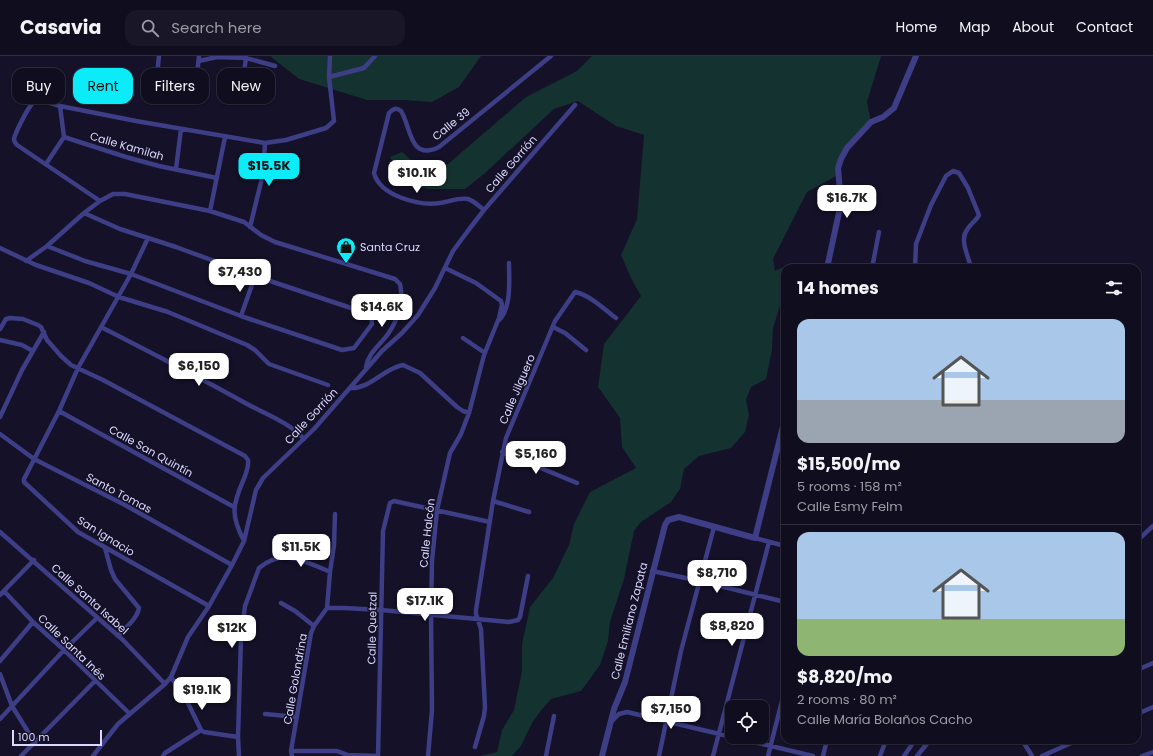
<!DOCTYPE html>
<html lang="en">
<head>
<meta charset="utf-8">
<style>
	body { margin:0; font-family:Poppins,sans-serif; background:#181627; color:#f1f3f6; height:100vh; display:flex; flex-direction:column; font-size:15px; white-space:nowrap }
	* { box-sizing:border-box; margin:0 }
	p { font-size:13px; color:#9b9ca4 }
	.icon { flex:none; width:22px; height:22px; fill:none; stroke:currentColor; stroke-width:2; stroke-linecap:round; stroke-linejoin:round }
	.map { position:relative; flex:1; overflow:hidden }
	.panel { position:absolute; left:781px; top:208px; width:360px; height:480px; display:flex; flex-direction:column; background:#0f0d1e; border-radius:12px; box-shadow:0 1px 3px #0004,0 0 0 1px #2f2d3c }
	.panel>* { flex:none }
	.banner { position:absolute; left:12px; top:12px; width:380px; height:36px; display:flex; gap:8px }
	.controls { position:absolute; left:725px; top:644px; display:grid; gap:8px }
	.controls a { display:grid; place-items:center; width:44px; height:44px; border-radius:8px; background:#0f0d1e; box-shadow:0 1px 3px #0004,0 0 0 1px #2f2d3c; font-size:20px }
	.scale { position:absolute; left:12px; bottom:10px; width:90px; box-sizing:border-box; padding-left:4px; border:2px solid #dbd9fe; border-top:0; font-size:11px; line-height:14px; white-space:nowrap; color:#dbd9fe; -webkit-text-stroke:3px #141128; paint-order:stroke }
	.price { position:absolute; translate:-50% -34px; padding:0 9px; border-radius:8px; background:#fff; color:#222; font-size:13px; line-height:26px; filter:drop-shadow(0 1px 2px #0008) }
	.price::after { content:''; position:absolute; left:50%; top:24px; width:12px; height:9px; margin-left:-6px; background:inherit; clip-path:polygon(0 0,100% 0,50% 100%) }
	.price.on { background:#0becf8; color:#111 }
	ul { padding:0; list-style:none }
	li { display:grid; align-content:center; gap:8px; height:212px; padding:0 16px }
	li+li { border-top:1px solid #2f2d3c }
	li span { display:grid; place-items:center; height:124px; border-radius:12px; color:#555 }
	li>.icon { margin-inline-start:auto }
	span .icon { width:72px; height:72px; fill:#fffc; stroke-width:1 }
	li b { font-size:17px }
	h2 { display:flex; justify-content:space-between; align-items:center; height:48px; padding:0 16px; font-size:17px }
	.pill { padding:0 14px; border-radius:12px; background:#0f0d1e; box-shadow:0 1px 3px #0004,0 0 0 1px #2f2d3c; font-size:14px; line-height:36px }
	.pill.on { background:#0becf8; color:#111 }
	header { display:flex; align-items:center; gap:24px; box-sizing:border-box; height:56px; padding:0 20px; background:#0f0d1e; border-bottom:1px solid #2f2d3c }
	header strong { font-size:19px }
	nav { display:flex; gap:22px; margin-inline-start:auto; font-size:14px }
	.search { width:280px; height:36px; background:#181627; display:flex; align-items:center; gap:10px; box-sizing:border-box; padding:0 14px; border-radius:12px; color:#9b9ca4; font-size:15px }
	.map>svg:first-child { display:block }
	.green { fill:#14322f }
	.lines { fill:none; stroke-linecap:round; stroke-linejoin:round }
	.minor { stroke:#3d3e86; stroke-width:4.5 }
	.tertiary { stroke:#3d3e86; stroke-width:6 }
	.labels { text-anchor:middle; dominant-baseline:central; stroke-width:3; stroke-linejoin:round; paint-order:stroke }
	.street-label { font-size:11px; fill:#dbd9fe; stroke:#141128 }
	.poi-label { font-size:11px; fill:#dbd9fe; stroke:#141128; text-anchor:start }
</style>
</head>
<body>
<header>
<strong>Casavia</strong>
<div class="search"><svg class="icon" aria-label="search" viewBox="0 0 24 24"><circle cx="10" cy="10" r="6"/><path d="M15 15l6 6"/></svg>Search here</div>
<nav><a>Home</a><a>Map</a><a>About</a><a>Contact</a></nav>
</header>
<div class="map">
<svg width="1153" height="700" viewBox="0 0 1153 700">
	<rect width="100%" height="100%" fill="#141128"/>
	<!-- green -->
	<path class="green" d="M 270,0 L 481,0 L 459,31 L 432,46 L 404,44 L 367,44 L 299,23 Z
		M 592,0 L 881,0 L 867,46 L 871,66 L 847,92 L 838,119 L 807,136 L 773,203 L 775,215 L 782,212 L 785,213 L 785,234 L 773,272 L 772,294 L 766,323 L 751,331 L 746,344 L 749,359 L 745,376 L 731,392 L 699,400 L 684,413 L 680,433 L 671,446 L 641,466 L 634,475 L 624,523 L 610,566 L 608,585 L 600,609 L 581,635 L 551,643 L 539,657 L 532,667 L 521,690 L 512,700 L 480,700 L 497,696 L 502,674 L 514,654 L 522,615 L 522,588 L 530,551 L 553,522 L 569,489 L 574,468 L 590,436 L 636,412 L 622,391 L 620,362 L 598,331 L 604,288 L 641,240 L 631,222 L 621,199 L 637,163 L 644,79 L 616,70 L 578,45 L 554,53 L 484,118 L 465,133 L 428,133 L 406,128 L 390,101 L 402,96 C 421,112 423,115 448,108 L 526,41 L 577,15 Z"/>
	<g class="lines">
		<!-- minor -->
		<path class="minor" d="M 246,0 L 246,2 L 275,10
			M 199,5 L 217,1 L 246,2 L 243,23
			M 197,18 L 199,0
			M 157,19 L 159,0
			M 329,21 L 364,12 L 375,0
			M 60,50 L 64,81
			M 64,81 L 126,101 L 159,110 L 217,122
			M 46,108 L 64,81
			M 176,113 L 181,73
			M 100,145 L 17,89 C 15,87 14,86 14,83 C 15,77 29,49 34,46 C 36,45 39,45 41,44 L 60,50 L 136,65 L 265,87 L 286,84 L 326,72 L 334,65 L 329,21 L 330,0
			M 484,154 C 479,150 474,145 468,143 C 459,141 449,146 440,147 C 419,150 380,140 374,117 L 389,57 C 393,53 396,51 401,55 C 411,70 409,106 439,91 L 551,0
			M 210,155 L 225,81
			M 250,171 L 263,118 L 265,87
			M 148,182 L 131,218 L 78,312 L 59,355 L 24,423 L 24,426 L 78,476 L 209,550
			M 47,190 L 85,205 L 131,218 L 241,260 L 342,294 L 354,292 L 372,268 L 371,259 L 369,258 L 255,220 L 176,191 L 120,173 L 84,157
			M 0,192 L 36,209 L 89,227 L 119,241 L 168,256 L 247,289 L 255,294 L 269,308 L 328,329
			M 26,205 L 47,190 L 84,157 L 100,145 L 113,138 L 125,138 L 210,155 L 244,166 L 261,179 L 275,186 L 395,223 L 400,228 C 404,244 398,264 388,278 C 380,289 368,297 366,311
			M 872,212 L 879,176
			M 915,212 L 916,188 L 931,149 L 946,120 L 953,115 L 959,117 L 968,132 L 979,159 C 976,165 970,168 967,174 C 959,184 969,201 971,212
			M 241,260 L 255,220
			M 498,265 C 512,253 509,224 509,207
			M 101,271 C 150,296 199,321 247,348 C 266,358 290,367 304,383
			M 553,271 L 565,277 L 586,294
			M 0,273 L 6,263 L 10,262 L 23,263 L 38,269 L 41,271 L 47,284 L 61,300 L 71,309 L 103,324 L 245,400 L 248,404 C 249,411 246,418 243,425 C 232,450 231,460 244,485
			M 463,282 L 485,297
			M 0,284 L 22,289 L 33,295
			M 350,332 C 371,333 384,312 403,309 L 420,317 L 457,351 L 463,355 L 469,357
			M 59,355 L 234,451
			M 0,361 L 22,314 L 44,276
			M 0,378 L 34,403 L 125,449 L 232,509
			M 502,396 L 577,427
			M 493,445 L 529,456
			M 0,476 L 123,584 L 165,628
			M 755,482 L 785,490
			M 1137,485 L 1153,470
			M 105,492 L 111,514 L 115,523 L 139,552 C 137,563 125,572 118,580
			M 652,515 L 700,525 L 785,546
			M 4,535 L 33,566 L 64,594 L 130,658
			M 0,539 L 34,504
			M 281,547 L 295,555 L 314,570
			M 327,552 L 344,552 L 381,554 L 509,566 L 518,564 L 520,561 L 528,520
			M 0,605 L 33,566
			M 1137,614 L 1153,607
			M 0,618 L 12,650 L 35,687
			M 171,621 L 186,643 L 201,674 L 204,676 L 238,681
			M 265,658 L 297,661
			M 1137,658 L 1153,651
			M 0,663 L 64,594 L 97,562
			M 611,666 L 619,658 L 627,656 L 732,681
			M 733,681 L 813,700
			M 1022,684 L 1032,700
			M 475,691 L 484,660 L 485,651 L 481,573 L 476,558 L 476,554 L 493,445 L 506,382 L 555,265 L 575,236 C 590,239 604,253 616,262
			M 291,695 L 337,695 L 348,699 L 378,700
			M 21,700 L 95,625
			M 93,700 L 118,668 L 165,628 L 171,621 L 188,581 L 209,550 L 232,509 L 244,485 L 256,434 L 263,422 L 314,373 L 382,295 L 402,277 L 418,259 L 435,232 L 453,195 L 467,176 L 484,154 L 575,49
			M 163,700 L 165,697 L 201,674
			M 239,700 L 238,681 L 241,583 L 245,550 L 259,512 C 283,492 305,505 330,516
			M 292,700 L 291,695 L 311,577 L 314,570 L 327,552 L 330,516 L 334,489 L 335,458
			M 378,700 L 383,475 L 390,447 L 394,445 L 490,466
			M 428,700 L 432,654 L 431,559 L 432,505 L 437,454 L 450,397 L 461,378 L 469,357 L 484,299 L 499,262 L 502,249 L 501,245 L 476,227 L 445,212
			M 546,700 L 554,660
			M 659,700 L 681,595 L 714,471
			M 713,700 L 769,486
			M 768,700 L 785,633
			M 823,700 L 827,684
			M 880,700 L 886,684
			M 904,700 L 915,684
			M 917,700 L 930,684
			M 1042,700 L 1078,684
			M 1142,700 L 1153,696"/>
		<!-- tertiary -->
		<path class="tertiary" d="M 827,212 L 841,147 L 838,112 L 841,103 L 847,92 L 871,66 L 883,61 L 894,52 L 916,0
			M 602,700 L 614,653 L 625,626 L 665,469 L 668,464 L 679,461 L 755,482 L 785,362"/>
	</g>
	<!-- icons -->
	<defs>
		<symbol id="shop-pin" viewBox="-11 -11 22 30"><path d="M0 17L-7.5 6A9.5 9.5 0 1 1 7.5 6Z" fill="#0becf8" stroke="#141128"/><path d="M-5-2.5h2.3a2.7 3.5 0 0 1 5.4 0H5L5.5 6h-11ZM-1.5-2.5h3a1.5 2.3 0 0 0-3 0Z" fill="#111"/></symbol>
	</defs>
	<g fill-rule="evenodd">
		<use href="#shop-pin" x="335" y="180" width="22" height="30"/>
	</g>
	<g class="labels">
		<!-- street labels -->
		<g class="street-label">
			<text transform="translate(451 68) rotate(-39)">Calle 39</text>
			<text transform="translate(127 90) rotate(16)">Calle Kamilah</text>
			<text transform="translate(511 108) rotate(-49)">Calle Gorrión</text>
			<text transform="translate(517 333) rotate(-67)">Calle Jilguero</text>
			<text transform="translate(311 360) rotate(-47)">Calle Gorrión</text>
			<text transform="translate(151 395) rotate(29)">Calle San Quintín</text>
			<text transform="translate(119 437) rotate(28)">Santo Tomas</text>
			<text transform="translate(427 477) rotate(-84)">Calle Halcón</text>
			<text transform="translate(106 480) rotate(32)">San Ignacio</text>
			<text transform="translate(90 543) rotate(42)">Calle Santa Isabel</text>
			<text transform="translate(629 565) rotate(-76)">Calle Emiliano Zapata</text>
			<text transform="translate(372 572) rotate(-89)">Calle Quetzal</text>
			<text transform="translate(72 591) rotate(44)">Calle Santa Inés</text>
			<text transform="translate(295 623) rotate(-80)">Calle Golondrina</text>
		</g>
		<!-- poi labels -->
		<g class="poi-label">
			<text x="360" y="191">Santa Cruz</text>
		</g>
	</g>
</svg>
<div class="controls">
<a><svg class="icon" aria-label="locate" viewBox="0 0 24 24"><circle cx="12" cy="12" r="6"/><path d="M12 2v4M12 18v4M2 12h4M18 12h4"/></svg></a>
</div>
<div class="scale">100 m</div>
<b class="price on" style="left:269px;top:131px">$15.5K</b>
<b class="price" style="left:417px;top:138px">$10.1K</b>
<b class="price" style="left:847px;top:163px">$16.7K</b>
<b class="price" style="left:240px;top:237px">$7,430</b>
<b class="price" style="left:382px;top:272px">$14.6K</b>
<b class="price" style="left:199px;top:331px">$6,150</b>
<b class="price" style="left:536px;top:419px">$5,160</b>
<b class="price" style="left:301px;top:512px">$11.5K</b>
<b class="price" style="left:717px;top:538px">$8,710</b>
<b class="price" style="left:425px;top:566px">$17.1K</b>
<b class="price" style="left:732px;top:591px">$8,820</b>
<b class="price" style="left:232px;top:593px">$12K</b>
<b class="price" style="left:202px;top:655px">$19.1K</b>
<b class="price" style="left:671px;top:674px">$7,150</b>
<div class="banner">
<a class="pill">Buy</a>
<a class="pill on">Rent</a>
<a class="pill">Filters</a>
<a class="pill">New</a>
</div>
<section class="panel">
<h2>14 homes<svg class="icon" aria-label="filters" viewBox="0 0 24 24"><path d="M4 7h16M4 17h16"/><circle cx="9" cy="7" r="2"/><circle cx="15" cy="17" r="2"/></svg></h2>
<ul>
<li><span style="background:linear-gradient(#a9c7e8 65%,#9aa5b1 0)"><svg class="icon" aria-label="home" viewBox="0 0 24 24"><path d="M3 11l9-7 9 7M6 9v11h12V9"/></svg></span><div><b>$15,500/mo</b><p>5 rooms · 158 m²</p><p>Calle Esmy Felm</p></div></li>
<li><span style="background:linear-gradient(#a9c7e8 70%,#8fb573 0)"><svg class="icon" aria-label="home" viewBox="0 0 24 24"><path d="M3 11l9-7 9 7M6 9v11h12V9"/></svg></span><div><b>$8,820/mo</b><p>2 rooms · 80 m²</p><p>Calle María Bolaños Cacho</p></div></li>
</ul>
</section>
</div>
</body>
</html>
